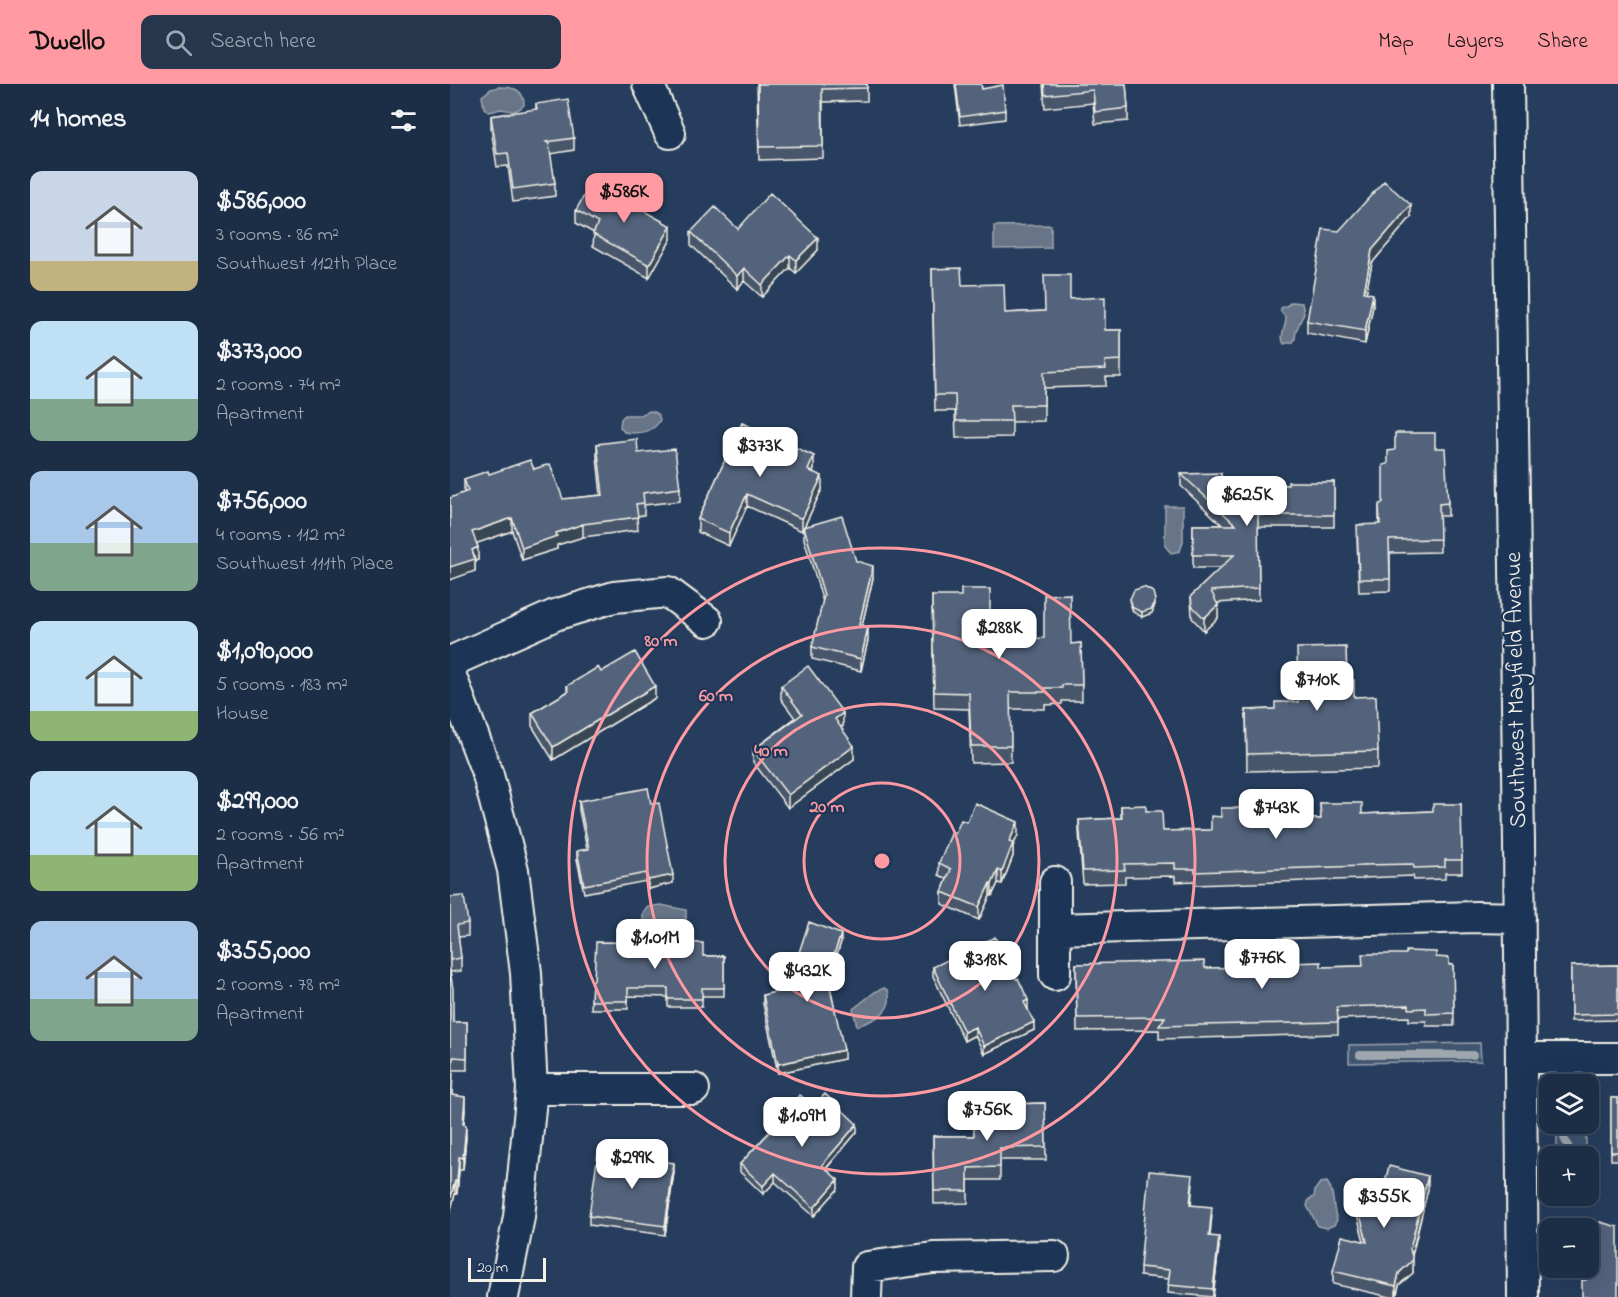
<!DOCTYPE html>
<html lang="en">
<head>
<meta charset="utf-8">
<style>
	body { margin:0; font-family:"Indie Flower",sans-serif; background:#25364d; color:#f1f3f6; height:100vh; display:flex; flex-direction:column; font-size:22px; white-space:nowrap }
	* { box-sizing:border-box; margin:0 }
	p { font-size:20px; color:#a0a8b3 }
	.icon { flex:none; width:33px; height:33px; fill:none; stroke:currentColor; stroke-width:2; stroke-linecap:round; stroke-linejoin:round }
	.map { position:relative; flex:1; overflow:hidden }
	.panel { display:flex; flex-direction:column; background:#1c2e46; width:450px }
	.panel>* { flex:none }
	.buttons { position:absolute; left:1089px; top:990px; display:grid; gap:12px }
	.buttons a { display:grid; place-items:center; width:60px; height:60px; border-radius:12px; background:#1c2e46; box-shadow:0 6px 24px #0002,0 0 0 2px #3a4a5f; font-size:30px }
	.scale { position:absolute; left:18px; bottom:15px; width:78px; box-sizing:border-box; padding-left:6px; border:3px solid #f4f1e8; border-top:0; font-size:16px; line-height:21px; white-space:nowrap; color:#f4f1e8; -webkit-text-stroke:4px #1d3557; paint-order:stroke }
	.price { position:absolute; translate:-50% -51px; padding:0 14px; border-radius:12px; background:#fff; color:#222; font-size:20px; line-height:39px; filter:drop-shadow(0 2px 3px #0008) }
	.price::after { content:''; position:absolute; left:50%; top:36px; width:18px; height:14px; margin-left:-9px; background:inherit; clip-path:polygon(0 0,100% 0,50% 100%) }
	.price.current { background:#ff9aa2; color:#111 }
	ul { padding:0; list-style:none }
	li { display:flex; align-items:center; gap:18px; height:150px; padding:0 30px }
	li span { display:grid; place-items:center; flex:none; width:168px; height:120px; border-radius:12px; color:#555 }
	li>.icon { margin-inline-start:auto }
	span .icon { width:72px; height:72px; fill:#fffc; stroke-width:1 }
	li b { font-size:26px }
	h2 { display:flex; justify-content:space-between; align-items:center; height:72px; padding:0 30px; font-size:26px }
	header { display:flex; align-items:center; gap:36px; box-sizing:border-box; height:84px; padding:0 30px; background:#ff9aa2; color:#111 }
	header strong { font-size:28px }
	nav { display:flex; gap:33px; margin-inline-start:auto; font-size:21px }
	.search { width:420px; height:54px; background:#25364d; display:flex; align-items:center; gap:15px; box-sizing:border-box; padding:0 21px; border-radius:12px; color:#a0a8b3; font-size:22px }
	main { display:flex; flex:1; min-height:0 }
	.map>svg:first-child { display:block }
	.green { fill:#40546f; stroke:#9aa2ac; stroke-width:1.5 }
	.water { fill:#677588; stroke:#9fa7ae; stroke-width:1.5 }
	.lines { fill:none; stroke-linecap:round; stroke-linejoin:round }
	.stream { stroke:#9fa7ae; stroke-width:8 }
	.minor-casing { stroke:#f4f1e8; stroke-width:34 }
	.minor { stroke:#1d3557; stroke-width:30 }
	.wall { fill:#47566a; stroke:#f4f1e8; stroke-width:1.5 }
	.shaded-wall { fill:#394656; stroke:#f4f1e8; stroke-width:1.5 }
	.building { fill:#52647b; stroke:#f4f1e8; stroke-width:1.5 }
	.ring { fill:none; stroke:#ff9aa2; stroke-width:3 }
	.labels { text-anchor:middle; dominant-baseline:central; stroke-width:4.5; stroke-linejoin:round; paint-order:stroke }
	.street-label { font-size:24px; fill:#f4f1e8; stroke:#1d3557 }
	.centre { fill:#ff9aa2; stroke:#1d3557; stroke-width:3 }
	.ring-label { font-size:18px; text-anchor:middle; font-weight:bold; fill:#ff9aa2; stroke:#1d3557; stroke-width:4.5; stroke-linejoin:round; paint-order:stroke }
</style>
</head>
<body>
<header>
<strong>Dwello</strong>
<div class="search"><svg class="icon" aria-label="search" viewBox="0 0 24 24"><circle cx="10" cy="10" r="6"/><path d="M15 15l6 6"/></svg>Search here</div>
<nav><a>Map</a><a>Layers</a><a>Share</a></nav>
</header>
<main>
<section class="panel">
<h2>14 homes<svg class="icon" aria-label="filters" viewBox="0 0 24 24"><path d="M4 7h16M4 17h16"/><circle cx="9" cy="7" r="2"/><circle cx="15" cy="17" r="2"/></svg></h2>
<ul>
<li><span style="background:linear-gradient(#c9d6e8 75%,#c2b280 0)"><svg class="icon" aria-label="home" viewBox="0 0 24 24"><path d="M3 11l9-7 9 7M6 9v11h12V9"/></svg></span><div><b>$586,000</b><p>3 rooms · 86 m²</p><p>Southwest 112th Place</p></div></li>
<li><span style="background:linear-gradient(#bfe0f5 65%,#7fa58c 0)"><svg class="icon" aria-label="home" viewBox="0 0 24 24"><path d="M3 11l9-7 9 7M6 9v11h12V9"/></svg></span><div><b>$373,000</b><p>2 rooms · 74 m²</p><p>Apartment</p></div></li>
<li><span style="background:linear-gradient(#a9c7e8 60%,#7fa58c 0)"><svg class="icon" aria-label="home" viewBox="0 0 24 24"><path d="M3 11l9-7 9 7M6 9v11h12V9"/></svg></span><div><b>$756,000</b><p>4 rooms · 112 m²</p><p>Southwest 111th Place</p></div></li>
<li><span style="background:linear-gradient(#bfe0f5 75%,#8fb573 0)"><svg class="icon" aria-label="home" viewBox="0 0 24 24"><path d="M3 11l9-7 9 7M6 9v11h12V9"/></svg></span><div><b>$1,090,000</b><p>5 rooms · 183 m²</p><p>House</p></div></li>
<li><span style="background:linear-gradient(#bfe0f5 70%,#8fb573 0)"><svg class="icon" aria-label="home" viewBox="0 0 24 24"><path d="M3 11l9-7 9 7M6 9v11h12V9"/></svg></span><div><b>$299,000</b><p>2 rooms · 56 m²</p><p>Apartment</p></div></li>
<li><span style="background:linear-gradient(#a9c7e8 65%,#7fa58c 0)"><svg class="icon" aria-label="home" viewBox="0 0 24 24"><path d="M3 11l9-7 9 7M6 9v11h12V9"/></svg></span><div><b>$355,000</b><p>2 rooms · 78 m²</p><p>Apartment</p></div></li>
</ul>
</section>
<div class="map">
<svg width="1168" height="1213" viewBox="0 0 1168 1213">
	<rect width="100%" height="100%" fill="#263d5d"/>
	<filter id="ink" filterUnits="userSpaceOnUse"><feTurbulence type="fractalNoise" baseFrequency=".0167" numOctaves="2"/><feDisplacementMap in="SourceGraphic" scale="12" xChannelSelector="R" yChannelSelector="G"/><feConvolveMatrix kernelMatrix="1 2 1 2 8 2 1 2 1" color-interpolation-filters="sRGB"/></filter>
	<g filter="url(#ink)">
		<!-- green -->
		<path class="green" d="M 1030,959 L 1031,977 L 899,979 L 899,961 Z
			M 1107,1040 L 1136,1040 L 1136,1072 L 1107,1072 Z"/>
		<!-- water -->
		<path class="water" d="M 49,3 C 63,3 74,5 74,21 C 63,31 63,26 50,25 L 44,27 L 39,28 L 34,24 L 32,12 L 41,5 Z
			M 601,141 L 601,164 L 544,165 L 544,142 Z
			M 841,218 L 852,219 L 854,229 L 846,247 L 845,255 L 843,258 L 834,260 C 829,252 836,243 836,234 L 831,228 L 831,224 L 838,221 Z
			M 200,327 C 207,328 209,330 210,336 C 203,349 187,350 174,348 L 170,343 L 171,335 L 175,331 L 190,331 Z
			M 715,422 L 733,422 L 733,458 L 730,467 L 721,469 L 715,462 Z
			M 211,821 L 236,826 L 236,844 L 206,842 L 193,846 L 193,828 L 198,823 Z
			M 434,904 L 438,906 C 445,928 423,937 407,942 L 403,925 L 425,908 Z
			M 877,1098 C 885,1108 882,1124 887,1136 L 884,1141 L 877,1144 L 868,1142 L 857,1122 L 859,1115 L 864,1113 L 865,1106 L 870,1099 Z"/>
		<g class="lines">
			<!-- stream -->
			<path class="stream" d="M 910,971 L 1023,971
				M 1115,1040 L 1114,1054 L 1123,1072"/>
			<defs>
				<path id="minor" d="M 198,0 L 220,49
					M 1058,0 L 1069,757 L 1073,1213
					M 0,578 L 105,531 L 164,513 L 218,508 L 257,537
					M 0,590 L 38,691 L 63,786 L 76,889 L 82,1005 L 69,1133 L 53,1213
					M 605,845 L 1027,833 L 1070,834
					M 605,891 L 605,798
					M 1071,974 L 1168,974
					M 82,1005 L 244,1005
					M 416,1213 L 417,1183 L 483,1174 L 604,1172"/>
			</defs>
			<!-- minor casing -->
			<use href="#minor" class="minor-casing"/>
			<!-- minor -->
			<use href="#minor" class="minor"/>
		</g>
		<!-- wall -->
		<path class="wall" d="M 307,0 L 417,0 L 417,17 L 373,18 L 373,74 L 309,76 Z
			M 505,0 L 531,0 L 532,5 L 555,26 L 555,35 L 510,41 Z
			M 593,0 L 676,0 L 678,24 L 678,37 L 645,40 L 643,19 L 595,24 Z
			M 86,20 L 124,54 L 124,66 L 100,70 L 105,99 L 105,112 L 63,118 L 58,82 L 47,83 L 41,45 L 41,32 L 86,26 Z
			M 126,126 L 221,155 L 199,194 L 143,162 L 144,149 L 126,139 Z
			M 961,133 L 922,179 L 916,208 L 923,222 L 915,260 L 857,249 L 857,237 L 889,147 Z
			M 288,145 L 368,166 L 346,189 L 340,184 L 312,213 L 294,197 L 287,205 L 241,161 L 241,148 Z
			M 482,185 L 512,201 L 555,229 L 594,227 L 620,215 L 655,246 L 671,246 L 671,293 L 656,293 L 656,302 L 594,304 L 594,337 L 562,338 L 562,353 L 506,354 L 505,327 L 485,327 Z
			M 292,339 L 364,385 L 363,388 L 372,405 L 354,443 L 406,477 L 423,494 L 412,542 L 418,556 L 411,587 L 362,575 L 362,563 L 373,518 L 354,455 L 354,443 L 352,447 L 297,422 L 279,462 L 248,448 L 248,435 Z
			M 147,360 L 188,369 L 230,404 L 230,417 L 194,421 L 194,431 L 187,432 L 188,446 L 133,453 L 107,461 L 107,465 L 72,476 L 62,447 L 27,459 L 28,476 L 25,477 L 25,487 L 14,409 L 14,395 L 39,390 L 84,385 L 113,415 L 151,411 L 147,373 Z
			M 985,364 L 998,419 L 998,432 L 989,432 L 990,468 L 940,469 L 940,507 L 909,508 L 907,453 L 929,440 L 929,421 L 933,418 Z
			M 731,390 L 772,401 L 838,401 L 884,398 L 884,443 L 808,443 L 809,516 L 767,519 L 768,534 L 754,547 L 742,534 L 741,512 L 771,484 L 743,484 L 743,441 L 772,441 L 731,402 Z
			M 482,512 L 540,555 L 621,560 L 631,559 L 632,617 L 612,617 L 612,620 L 595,621 L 595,625 L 560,625 L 561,678 L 521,679 L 519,625 L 484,624 Z
			M 680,515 L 705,520 L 702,529 L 692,533 L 683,528 L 680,519 Z
			M 151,588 L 205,614 L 103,676 L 82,642 L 82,629 L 117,608 L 117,602 Z
			M 897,595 L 928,667 L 928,684 L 797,687 L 796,626 L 825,625 L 848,618 Z
			M 331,602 L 393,642 L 391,643 L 404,675 L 338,724 L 303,678 L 303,666 L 345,634 L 331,615 Z
			M 129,717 L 201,720 L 223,799 L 198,805 L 196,797 L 134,809 L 127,775 L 127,767 L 137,765 L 129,726 Z
			M 870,719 L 912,730 L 983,727 L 1011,720 L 1012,789 L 995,789 L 995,795 L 964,796 L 963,792 L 913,794 L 913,795 L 745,801 L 745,797 L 725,798 L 725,792 L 675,793 L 675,799 L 633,800 L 629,748 L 629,736 L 671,734 L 671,722 L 696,727 L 713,747 L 761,746 L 771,733 L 771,724 L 794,734 L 816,735 L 871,735 Z
			M 505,750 L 568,751 L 563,762 L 563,772 L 552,800 L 548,799 L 542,812 L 540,812 L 529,836 L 492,820 L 492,808 L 497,795 L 489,791 L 489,779 Z
			M 0,813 L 18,839 L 18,852 L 8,853 L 11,874 L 11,887 L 0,888 L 3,938 L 17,938 L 17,986 L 3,986 L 2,1011 L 15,1025 L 14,1040 L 16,1053 L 13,1086 L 9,1086 L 7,1110 L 5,1110 L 0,1129 Z
			M 391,858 L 379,896 L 394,975 L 328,989 L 313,920 L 313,911 L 337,905 Z
			M 253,872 L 274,872 L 274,912 L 252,912 L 252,923 L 218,923 L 218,913 L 178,912 L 178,925 L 141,925 L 142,897 Z
			M 986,873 L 999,881 L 1003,881 L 1004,942 L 976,942 L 976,937 L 959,937 L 959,933 L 888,935 L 888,950 L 709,955 L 709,946 L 627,947 L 626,880 L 755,884 L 871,883 L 912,882 Z
			M 1168,881 L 1168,936 L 1121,937 L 1121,882 Z
			M 483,883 L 578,925 L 584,946 L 534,970 L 525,951 L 514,957 L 483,892 Z
			M 1161,1014 L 1168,1014 L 1168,1076 L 1161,1076 Z
			M 595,1019 L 596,1076 L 550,1076 L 550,1096 L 518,1096 L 518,1119 L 484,1120 L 483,1052 L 524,1052 L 523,1021 Z
			M 363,1022 L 407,1048 L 376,1085 L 388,1105 L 364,1132 L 325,1098 L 313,1110 L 290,1088 L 290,1080 L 334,1032 L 334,1028 Z
			M 224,1088 L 215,1151 L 139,1141 L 139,1132 Z
			M 743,1100 L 741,1121 L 762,1131 L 760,1152 L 769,1162 L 763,1213 L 718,1209 L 719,1195 L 690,1192 L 690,1183 Z
			M 978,1105 L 962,1172 L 963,1189 L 949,1201 L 946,1213 L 940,1213 L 883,1200 L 883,1187 L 914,1157 L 904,1120 L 904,1107 Z"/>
		<!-- shaded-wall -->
		<path class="shaded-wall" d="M 961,121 L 961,133 L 922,179 L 914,221 L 914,208 L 922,166 Z
			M 221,142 L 221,155 L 199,194 L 199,181 Z
			M 368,154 L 368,166 L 346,189 L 346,176 Z
			M 340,171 L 340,184 L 312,213 L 312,201 Z
			M 294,184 L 294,197 L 287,205 L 287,192 Z
			M 923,210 L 923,222 L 915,260 L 915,247 Z
			M 364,372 L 364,385 L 358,399 L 358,386 Z
			M 372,392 L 372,405 L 352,447 L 352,435 Z
			M 297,410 L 297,422 L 279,462 L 279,449 Z
			M 62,434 L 62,447 L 22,461 L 22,448 Z
			M 133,440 L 133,453 L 107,461 L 107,465 L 72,476 L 72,464 L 106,449 Z
			M 28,463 L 28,476 L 25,477 L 25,487 L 0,496 L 0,483 L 22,466 Z
			M 423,482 L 423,494 L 409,554 L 409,541 Z
			M 705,516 L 705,520 L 702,529 L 692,533 L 692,528 Z
			M 768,521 L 768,534 L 754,547 L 754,534 Z
			M 418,543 L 418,556 L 411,587 L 411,575 Z
			M 205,602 L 205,614 L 103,676 L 103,663 Z
			M 393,629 L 393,642 L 385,647 L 385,635 Z
			M 404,662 L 404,675 L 338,724 L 338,711 Z
			M 568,738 L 568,751 L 563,762 L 563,772 L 552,800 L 552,788 L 559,758 Z
			M 548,786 L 548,799 L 542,812 L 542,800 Z
			M 223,791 L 223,799 L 198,805 L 198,796 Z
			M 540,799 L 540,812 L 529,836 L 529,823 Z
			M 391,850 L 391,858 L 377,899 L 377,891 Z
			M 578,916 L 578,925 L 574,927 L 574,918 Z
			M 584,938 L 584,946 L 534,970 L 534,962 Z
			M 525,943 L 525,951 L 514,957 L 514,948 Z
			M 394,966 L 394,975 L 328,989 L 328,980 Z
			M 15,1013 L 15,1025 L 13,1053 L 13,1040 Z
			M 407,1040 L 407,1048 L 372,1089 L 372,1081 Z
			M 16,1041 L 16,1053 L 13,1086 L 13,1074 Z
			M 9,1073 L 9,1086 L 7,1110 L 7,1097 Z
			M 224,1079 L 224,1088 L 215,1151 L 215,1142 Z
			M 325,1089 L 325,1098 L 313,1110 L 313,1102 Z
			M 978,1092 L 978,1105 L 960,1177 L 960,1165 Z
			M 388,1096 L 388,1105 L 364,1132 L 364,1124 Z
			M 5,1097 L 5,1110 L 0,1129 L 0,1116 Z
			M 769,1153 L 769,1162 L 763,1213 L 763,1205 Z
			M 963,1176 L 963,1189 L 949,1201 L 946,1213 L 946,1202 L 949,1189 Z"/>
		<!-- building -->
		<path class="building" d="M 308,0 L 417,0 L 417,4 L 372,5 L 373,62 L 309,63 Z
			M 506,0 L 531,0 L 532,5 L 553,1 L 555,26 L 510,33 Z
			M 594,0 L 676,0 L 678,24 L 645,28 L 643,6 L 595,11 Z
			M 118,15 L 124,54 L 96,58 L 99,60 L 105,99 L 63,105 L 58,69 L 47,70 L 41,32 L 87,25 L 86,20 Z
			M 934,97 L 961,121 L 922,166 L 914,208 L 923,210 L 915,247 L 857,237 L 873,145 L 889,147 Z
			M 142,98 L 221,142 L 199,181 L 143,150 L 148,139 L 126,126 Z
			M 320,109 L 368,154 L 346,176 L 340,171 L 312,201 L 294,184 L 287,192 L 241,148 L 265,123 L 288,145 Z
			M 511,184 L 512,201 L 554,200 L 555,229 L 595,227 L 594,191 L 620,191 L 620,215 L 655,213 L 655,246 L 671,246 L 671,276 L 655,277 L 656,285 L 594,288 L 594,321 L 561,321 L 562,337 L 506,337 L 505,311 L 485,311 L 482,185 Z
			M 292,339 L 364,372 L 358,386 L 372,392 L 352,435 L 297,410 L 279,449 L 248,435 Z
			M 945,349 L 985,349 L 985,364 L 995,364 L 998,419 L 989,420 L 990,455 L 939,456 L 940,495 L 909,495 L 907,441 L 930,440 L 929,421 L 933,418 L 933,381 L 938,380 L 938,367 L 945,366 Z
			M 187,355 L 188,369 L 225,365 L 230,404 L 193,409 L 194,419 L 186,420 L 188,433 L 133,440 L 106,449 L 107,452 L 72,464 L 62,434 L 22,448 L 28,463 L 22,466 L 25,475 L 0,483 L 0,414 L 18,407 L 14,395 L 38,387 L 39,390 L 80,376 L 84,385 L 100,380 L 113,415 L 153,411 L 147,360 Z
			M 771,389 L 772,401 L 838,401 L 838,398 L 884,398 L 884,431 L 808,431 L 809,504 L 761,507 L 768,521 L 754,534 L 742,522 L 741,512 L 784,471 L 743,471 L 743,441 L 786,441 L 731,390 Z
			M 392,432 L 406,477 L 423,482 L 409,541 L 418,543 L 411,575 L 362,563 L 374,511 L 354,443 Z
			M 694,503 L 703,508 L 705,516 L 702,525 L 692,528 L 683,524 L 680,515 L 684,506 Z
			M 511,505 L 540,505 L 540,555 L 594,554 L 594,511 L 620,510 L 621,560 L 631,559 L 632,601 L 612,601 L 612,604 L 595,604 L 595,608 L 560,608 L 561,662 L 521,662 L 519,609 L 484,608 L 482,512 L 511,512 Z
			M 896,563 L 897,595 L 904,596 L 904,613 L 926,612 L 928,667 L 797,670 L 796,626 L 825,625 L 825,618 L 848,618 L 847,564 Z
			M 185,568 L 205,602 L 103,663 L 82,629 L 119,607 L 117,602 L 148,583 L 151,588 Z
			M 358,582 L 393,629 L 385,635 L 404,662 L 338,711 L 303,666 L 352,630 L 331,602 Z
			M 198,704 L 201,720 L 209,719 L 223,791 L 198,796 L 196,789 L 134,801 L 127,767 L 139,765 L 129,717 Z
			M 525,719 L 568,738 L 559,758 L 563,759 L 552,788 L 548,786 L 542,800 L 540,799 L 529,823 L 492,808 L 501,785 L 489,779 L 502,748 L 505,750 L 511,736 L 517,738 Z
			M 870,719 L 912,719 L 912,730 L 983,727 L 983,720 L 1011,720 L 1012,776 L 995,776 L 995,783 L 964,784 L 963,780 L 913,781 L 913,782 L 745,788 L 745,785 L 725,785 L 725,779 L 674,780 L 675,786 L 633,787 L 629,736 L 672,734 L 671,722 L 696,721 L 696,727 L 712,727 L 713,747 L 761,746 L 761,732 L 772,733 L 771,724 L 793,724 L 794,734 L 816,733 L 816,735 L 871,735 Z
			M 14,812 L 18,839 L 7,841 L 11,874 L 0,876 L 0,813 Z
			M 359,838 L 391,850 L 377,891 L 394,966 L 328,980 L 313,911 L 337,905 Z
			M 545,853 L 566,895 L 568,894 L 578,916 L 574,918 L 584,938 L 534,962 L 525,943 L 514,948 L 483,883 Z
			M 146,858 L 253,859 L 253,872 L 274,872 L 274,904 L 252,904 L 252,915 L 218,915 L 218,904 L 178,904 L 178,917 L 141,917 L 142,897 L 144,896 Z
			M 956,867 L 986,868 L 986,873 L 999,874 L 999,881 L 1003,881 L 1004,929 L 976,930 L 976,924 L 959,925 L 959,921 L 887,923 L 888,938 L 709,942 L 715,933 L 627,934 L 626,880 L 754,877 L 755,884 L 804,883 L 804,880 L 871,878 L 871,883 L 913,882 L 912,870 L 956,870 Z
			M 1168,881 L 1168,930 L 1121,931 L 1121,882 Z
			M 0,886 L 3,905 L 3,938 L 17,938 L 17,974 L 3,973 L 2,1011 L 15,1013 L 13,1040 L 16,1041 L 13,1074 L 9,1073 L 7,1097 L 5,1097 L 0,1116 Z
			M 375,1010 L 407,1040 L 372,1081 L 388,1096 L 364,1124 L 325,1089 L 313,1102 L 290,1080 L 336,1030 L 334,1028 L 350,1011 L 363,1022 Z
			M 1161,1014 L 1168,1014 L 1168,1068 L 1161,1068 Z
			M 595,1019 L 596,1063 L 550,1064 L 550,1083 L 518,1084 L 518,1107 L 484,1107 L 483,1052 L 524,1052 L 523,1021 Z
			M 148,1069 L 224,1079 L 215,1142 L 139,1132 Z
			M 939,1082 L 978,1092 L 960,1165 L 963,1176 L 949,1189 L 946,1202 L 883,1187 L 892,1152 L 917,1158 L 904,1107 L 934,1102 Z
			M 699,1087 L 743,1091 L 740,1121 L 762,1123 L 759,1152 L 769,1153 L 763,1205 L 718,1201 L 720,1186 L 690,1183 Z
			M 1150,1138 L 1168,1143 L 1168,1213 L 1132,1213 L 1132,1196 L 1136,1196 Z"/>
	</g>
	<!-- distance rings -->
	<g class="ring">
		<circle cx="432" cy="777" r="78"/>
		<circle cx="432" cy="777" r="157"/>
		<circle cx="432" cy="777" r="235"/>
		<circle cx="432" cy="777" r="313"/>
	</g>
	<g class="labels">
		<!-- street labels -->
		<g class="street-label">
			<text transform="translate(1067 606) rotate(-91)">Southwest Mayfield Avenue</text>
		</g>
	</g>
	<circle cx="432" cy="777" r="9" class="centre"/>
	<g class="ring-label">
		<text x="211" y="562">80 m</text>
		<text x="266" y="617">60 m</text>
		<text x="321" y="672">40 m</text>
		<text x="377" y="728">20 m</text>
	</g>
</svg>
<div class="buttons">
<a><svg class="icon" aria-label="layers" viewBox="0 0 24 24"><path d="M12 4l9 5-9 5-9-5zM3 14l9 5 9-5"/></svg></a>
<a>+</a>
<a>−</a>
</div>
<div class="scale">20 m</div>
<b class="price current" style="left:174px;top:140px">$586K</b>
<b class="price" style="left:310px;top:394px">$373K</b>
<b class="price" style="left:797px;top:443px">$625K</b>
<b class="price" style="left:549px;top:576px">$288K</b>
<b class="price" style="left:867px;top:628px">$710K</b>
<b class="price" style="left:826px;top:756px">$743K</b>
<b class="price" style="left:205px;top:886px">$1.01M</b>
<b class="price" style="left:812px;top:906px">$776K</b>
<b class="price" style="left:535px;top:908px">$318K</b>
<b class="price" style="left:357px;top:919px">$432K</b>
<b class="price" style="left:537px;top:1058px">$756K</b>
<b class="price" style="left:352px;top:1064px">$1.09M</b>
<b class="price" style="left:182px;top:1106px">$299K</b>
<b class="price" style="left:934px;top:1145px">$355K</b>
</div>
</main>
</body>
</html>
